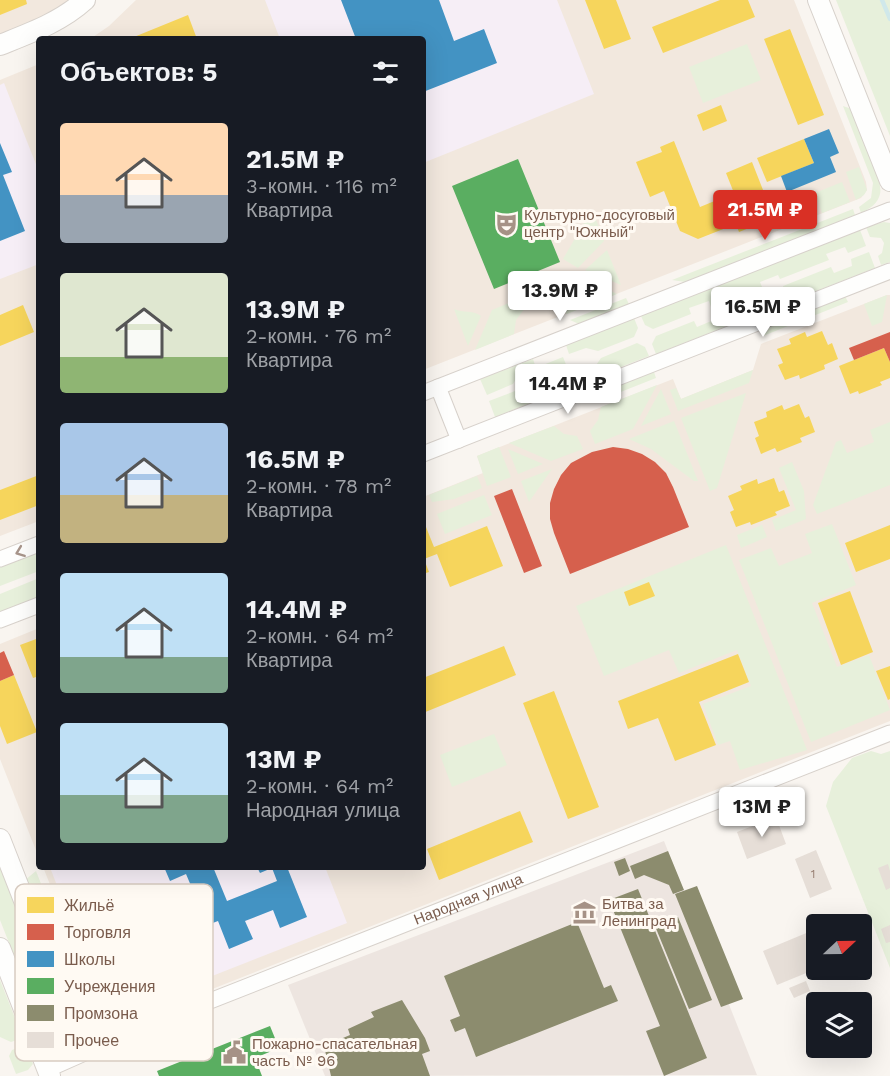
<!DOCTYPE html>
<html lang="ru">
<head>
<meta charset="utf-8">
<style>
	body { margin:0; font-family:"Work Sans",sans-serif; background:#20242c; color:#f1f3f6; height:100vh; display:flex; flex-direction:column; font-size:22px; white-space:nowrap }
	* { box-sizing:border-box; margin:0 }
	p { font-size:20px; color:#9ea1a6 }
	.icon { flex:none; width:33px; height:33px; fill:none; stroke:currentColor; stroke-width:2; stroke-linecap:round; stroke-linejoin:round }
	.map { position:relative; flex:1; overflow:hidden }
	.sheet { position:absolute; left:36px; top:36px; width:390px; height:834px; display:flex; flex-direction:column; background:#171b24; border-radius:6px; box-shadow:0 6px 24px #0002 }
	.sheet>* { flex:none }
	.needle { width:39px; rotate:68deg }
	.fabs { position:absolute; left:806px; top:914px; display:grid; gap:12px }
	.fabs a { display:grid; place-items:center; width:66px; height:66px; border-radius:6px; background:#171b24; box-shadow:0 6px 24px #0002; font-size:30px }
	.price { position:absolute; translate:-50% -51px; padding:0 14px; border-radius:6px; background:#fff; color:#222; font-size:20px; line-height:39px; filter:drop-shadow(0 2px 3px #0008) }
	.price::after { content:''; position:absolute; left:50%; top:36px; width:18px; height:14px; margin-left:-9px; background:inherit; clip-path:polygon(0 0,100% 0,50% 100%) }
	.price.selected { background:#d93025; color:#fff }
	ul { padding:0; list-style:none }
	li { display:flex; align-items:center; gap:18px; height:150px; padding:0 24px }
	li span { display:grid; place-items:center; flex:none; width:168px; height:120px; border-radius:6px; color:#555 }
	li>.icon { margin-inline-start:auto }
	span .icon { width:72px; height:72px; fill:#fffc; stroke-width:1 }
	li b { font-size:26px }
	h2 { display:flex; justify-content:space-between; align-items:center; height:72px; padding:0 24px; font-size:26px }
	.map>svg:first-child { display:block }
	.residential { fill:#f2e8de }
	.industrial { fill:#ede5e0 }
	.education { fill:#f6eef6 }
	.green { fill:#e7f0db }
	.homes { fill:#f6d55c }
	.shops { fill:#d6604d }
	.schools { fill:#4393c3 }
	.public { fill:#5aae61 }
	.industry { fill:#8c8c6e }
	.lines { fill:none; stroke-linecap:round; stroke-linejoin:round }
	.stream { stroke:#d0e8ea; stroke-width:4.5 }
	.building { fill:#e6ded7 }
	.minor-casing { stroke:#d7d1cb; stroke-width:17 }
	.tertiary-casing { stroke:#d7d1cb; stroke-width:22 }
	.minor { stroke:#fefefd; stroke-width:15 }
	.tertiary { stroke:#fefefd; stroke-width:20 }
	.oneway { stroke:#a8958b }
	.labels { text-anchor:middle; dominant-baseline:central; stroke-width:6; stroke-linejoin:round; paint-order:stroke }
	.number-label { font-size:12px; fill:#977e72 }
	.poi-label { font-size:15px; fill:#7a5c4d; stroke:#fffaf3; text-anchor:start }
	.street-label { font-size:15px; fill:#7a5c4d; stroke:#fffaf3 }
	.key { fill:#fffaf3; stroke:#d7cbc1; stroke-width:1.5 }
	.key-label { font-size:16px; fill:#7a5c4d }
</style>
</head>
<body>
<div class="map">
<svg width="890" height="1076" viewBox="0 0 890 1076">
	<rect width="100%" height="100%" fill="#f9f5f0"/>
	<!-- residential -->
	<path class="residential" d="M 0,0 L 74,0 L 33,25 L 0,38 Z
		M 136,0 L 794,0 L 866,182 L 867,190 L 861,198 L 423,370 L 423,39 L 90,39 L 109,26 Z
		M 39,64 L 39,521 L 0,536 L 0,80 Z
		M 887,295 L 890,295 L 890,721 L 116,1027 L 103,1017 L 43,867 L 423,867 L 423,497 L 483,473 L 477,456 L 673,379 L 681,399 L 753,370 L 761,344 Z
		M 39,628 L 39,858 L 0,759 L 0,644 Z"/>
	<!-- industrial -->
	<path class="industrial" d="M 664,841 L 757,1075 L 325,1076 L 288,985 Z"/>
	<!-- education -->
	<path class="education" d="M 265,0 L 557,0 L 594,94 L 423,163 L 423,39 L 280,39 Z
		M 4,83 L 39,172 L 39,264 L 0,279 L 0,85 Z
		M 58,867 L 325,867 L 347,923 L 108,1017 L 51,870 Z"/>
	<!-- green -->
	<path class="green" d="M 836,0 L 890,0 L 890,136 Z
		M 747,44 L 761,80 L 703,103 L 689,67 Z
		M 843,106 L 852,109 C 858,126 884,179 880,194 C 878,203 870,209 861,213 L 859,207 L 871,198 L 873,183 Z
		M 859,167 L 867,190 L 864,195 L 856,200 L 846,172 Z
		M 842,182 L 850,202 L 822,213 L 815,193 Z
		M 807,195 L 815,216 L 783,229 L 775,208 Z
		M 592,209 L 604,241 L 578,268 L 563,259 Z
		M 853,209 L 855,215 L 685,282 L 672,280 Z
		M 884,222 L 890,223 L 890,262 L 881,265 L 878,256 L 882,253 L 884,243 L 881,238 L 870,237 L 866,227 Z
		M 860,230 L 866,246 L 848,253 L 845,247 L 826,254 L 829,260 L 780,279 L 778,275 L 760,282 L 762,287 L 711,307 L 709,301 L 689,308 L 691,314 L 653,329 L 645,325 L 641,316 Z
		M 607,250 L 621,285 L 585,270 Z
		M 869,252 L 875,268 L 656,354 L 652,344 L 656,336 L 694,321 L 697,327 L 716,319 L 714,313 L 764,293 L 767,298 L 784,291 L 783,286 L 831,267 L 834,273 L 852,266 L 851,259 Z
		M 579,276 L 617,294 L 567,314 L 556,304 L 542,301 L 538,292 Z
		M 887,295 L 882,322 L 872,326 L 864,304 Z
		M 845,296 L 848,302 L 763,336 L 772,325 Z
		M 521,298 L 525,308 L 516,320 L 514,334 L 475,350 L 492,310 Z
		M 626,298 L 629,304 L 579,324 L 570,320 Z
		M 454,309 C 463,313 474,310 481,316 L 468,346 Z
		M 634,318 L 638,328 L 634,337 L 598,351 L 586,348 L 569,354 L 566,345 Z
		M 637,343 L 645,347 L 649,356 L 580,383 L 577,375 L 594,368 L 601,358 Z
		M 563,357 L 571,377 L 551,385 L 543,365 Z
		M 533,359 L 536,368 L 519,374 L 513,384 L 487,395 L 480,379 Z
		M 753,370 L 749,383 L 678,411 L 670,390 L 676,388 L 681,399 Z
		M 654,372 L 656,378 L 598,401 L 605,391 Z
		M 657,385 L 633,429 L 595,444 L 590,431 L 598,420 L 601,407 Z
		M 544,387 L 548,396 L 495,417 L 489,401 L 515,391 L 527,394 Z
		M 661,389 L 671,414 L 641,426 Z
		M 746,393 L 717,488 L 710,491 L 681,418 Z
		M 674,421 L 698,481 L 694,481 L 651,449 L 629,439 Z
		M 890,422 L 890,485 L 817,514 L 813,505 L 836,442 L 841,440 L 847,453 L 874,442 L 870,430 Z
		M 554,426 L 564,434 L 577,436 L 583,449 L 551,461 L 509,443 Z
		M 499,447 L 511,477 L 487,486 L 477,456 Z
		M 508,449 L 543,464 L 518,474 Z
		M 792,462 L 804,491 L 806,519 L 776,531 L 772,520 L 796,510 L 779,468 Z
		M 552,469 L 529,502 L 521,481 Z
		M 477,476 L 482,488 L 454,499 L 432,502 L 429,495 Z
		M 484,495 L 492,515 L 445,534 L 437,514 Z
		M 832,524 L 856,585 L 812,603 L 837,667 L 869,655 L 890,710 L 811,742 L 739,560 L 771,548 L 779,566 L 812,553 L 805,534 Z
		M 762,525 L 767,537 L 741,548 L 737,535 Z
		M 726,545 L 807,750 L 740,770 L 730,741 L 718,745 L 703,704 L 751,686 L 737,650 L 679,673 L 669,650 L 604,676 L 576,606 Z
		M 39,552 L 39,571 L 0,586 L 0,567 Z
		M 39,578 L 39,597 L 0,612 L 0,594 Z
		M 494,734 L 507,765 L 452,787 L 440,755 Z
		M 871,751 L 881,754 L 890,751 L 890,968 L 826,806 L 833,782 L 852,758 Z
		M 0,864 L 62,1021 L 43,1029 L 0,920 Z
		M 36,871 L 91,1010 L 78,1015 L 25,880 Z
		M 0,980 L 23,1038 L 11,1042 L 0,1037 Z
		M 26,1045 L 33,1064 L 28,1070 L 16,1074 L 9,1056 L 12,1050 Z"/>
	<!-- homes -->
	<path class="homes" d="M 0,0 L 26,0 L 27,4 L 0,15 Z
		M 585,0 L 616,0 L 631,39 L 604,49 Z
		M 720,0 L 748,0 L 755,17 L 663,53 L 652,27 Z
		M 188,15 L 197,39 L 129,39 Z
		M 790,29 L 824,115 L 798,125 L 764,39 Z
		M 721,105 L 727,121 L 703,131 L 697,115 Z
		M 804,139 L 814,163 L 767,182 L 757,158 Z
		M 674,141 L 700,207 L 734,193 L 726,173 L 752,162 L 774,218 L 739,232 L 736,224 L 698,239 L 680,231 L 664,191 L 650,197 L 636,162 L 662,152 L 660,147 Z
		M 23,305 L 34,332 L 0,346 L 0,315 Z
		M 822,331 L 828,345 L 832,343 L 838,359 L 824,365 L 825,369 L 800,379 L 799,375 L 785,380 L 778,365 L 783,363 L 777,349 L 791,344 L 789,339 L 805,332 L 807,337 Z
		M 884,348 L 890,362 L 890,378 L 880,382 L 882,385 L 859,394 L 858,391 L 850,394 L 839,366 Z
		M 799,404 L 805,418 L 809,416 L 815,432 L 800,438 L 802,442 L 777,452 L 775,448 L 761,454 L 755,438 L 759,436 L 754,422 L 767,417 L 766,412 L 782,405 L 784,410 Z
		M 39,475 L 39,505 L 0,520 L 0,490 Z
		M 774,478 L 779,492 L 784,490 L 790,506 L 775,512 L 777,515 L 751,525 L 750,522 L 736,527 L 730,512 L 734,510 L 728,496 L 742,490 L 740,486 L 757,479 L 758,484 Z
		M 890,525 L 890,559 L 856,572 L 845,543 Z
		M 487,526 L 503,566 L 450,587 L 437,554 L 424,559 L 429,572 L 423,574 L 423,528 L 426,527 L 434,547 Z
		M 649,582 L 655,596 L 629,606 L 624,592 Z
		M 850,591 L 873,652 L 841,665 L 818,603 Z
		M 39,638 L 39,676 L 33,678 L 20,645 Z
		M 504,646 L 516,675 L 423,713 L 423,678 Z
		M 738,654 L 749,682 L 699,702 L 716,745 L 675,761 L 658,718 L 628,729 L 618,701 Z
		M 890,666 L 890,699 L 888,700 L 876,671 Z
		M 14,675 L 37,732 L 7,744 L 0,726 L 0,681 Z
		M 554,691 L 599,807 L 568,819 L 523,703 Z
		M 520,811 L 533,842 L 439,880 L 427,849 Z"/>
	<!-- shops -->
	<path class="shops" d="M 890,332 L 890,362 L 884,348 L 854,360 L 849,348 Z
		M 613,447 L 628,449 L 642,454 L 655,462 L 666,473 L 673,487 L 689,527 L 570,574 L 554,533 L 550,519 L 550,503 L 554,489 L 561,475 L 571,463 L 592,452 Z
		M 512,489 L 542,566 L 524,573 L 494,496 Z
		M 4,651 L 14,675 L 0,681 L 0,653 Z"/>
	<!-- schools -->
	<path class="schools" d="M 341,0 L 439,0 L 454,41 L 484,29 L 497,63 L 423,92 L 423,39 L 356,39 Z
		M 829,129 L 839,153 L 830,157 L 836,172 L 787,192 L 781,176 L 814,163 L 804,139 Z
		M 0,143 L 12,172 L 3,175 L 25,231 L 0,241 Z
		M 164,867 L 213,867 L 227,901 L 277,881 L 272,868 L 260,873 L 257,867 L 287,867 L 307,917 L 280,928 L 273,910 L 245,921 L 253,939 L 229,949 L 218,921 L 189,932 L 179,907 L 197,900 L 186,874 L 170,881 Z"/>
	<!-- public -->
	<path class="public" d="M 518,159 L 560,262 L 494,289 L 452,186 Z
		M 270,1026 L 279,1048 L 255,1058 L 262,1076 L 159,1076 L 157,1071 Z"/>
	<!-- industry -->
	<path class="industry" d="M 668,851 L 684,890 L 673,894 L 669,885 L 644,875 L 635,879 L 630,866 Z
		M 625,858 L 630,871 L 619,876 L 614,862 Z
		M 697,886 L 743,999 L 721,1007 L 675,894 Z
		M 638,889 L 707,1058 L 664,1076 L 646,1031 L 660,1026 L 609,900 Z
		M 678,917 L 712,1000 L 689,1009 L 655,926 Z
		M 577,922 L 604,988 L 611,985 L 618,1001 L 476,1057 L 465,1028 L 455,1032 L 450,1020 L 460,1016 L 444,976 Z
		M 402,1000 L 425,1038 L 430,1051 L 422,1054 L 430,1076 L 331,1076 L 324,1046 L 350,1035 L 348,1029 L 374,1017 L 371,1012 Z"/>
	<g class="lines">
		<!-- stream -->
		<path class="stream" d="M 882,0 L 890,19"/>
	</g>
	<!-- building -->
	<path class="building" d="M 776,817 L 786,844 L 747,859 L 737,832 Z
		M 816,850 L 832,889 L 810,898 L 795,859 Z
		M 888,864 L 890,871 L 890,888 L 886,890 L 878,868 Z
		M 890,925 L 890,942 L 886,943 L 881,929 Z
		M 816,929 L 816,969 L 777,985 L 763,951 Z
		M 806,981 L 810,991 L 794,998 L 789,988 Z"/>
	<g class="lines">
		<defs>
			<g id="minor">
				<path d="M 438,387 L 459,440"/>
				<path d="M 423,393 L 890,210"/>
				<path d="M 423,454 L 890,271"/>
				<path d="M 0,559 L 39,544"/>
				<path d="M 0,620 L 39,605"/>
				<path id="s1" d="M 83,1051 L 890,733"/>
			</g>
			<path id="tertiary" d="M 818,0 L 890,181
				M 0,45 C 30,33 61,22 85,0
				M 0,839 L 83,1051 L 47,1067
				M 0,948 L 50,1076"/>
		</defs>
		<!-- minor casing -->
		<use href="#minor" class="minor-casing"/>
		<!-- tertiary casing -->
		<use href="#tertiary" class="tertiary-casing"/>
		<!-- minor -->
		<use href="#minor" class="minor"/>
		<!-- tertiary -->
		<use href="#tertiary" class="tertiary"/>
	</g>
	<!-- one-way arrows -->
	<defs><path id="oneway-chevron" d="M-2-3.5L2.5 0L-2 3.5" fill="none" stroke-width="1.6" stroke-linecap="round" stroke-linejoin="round" transform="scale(1.5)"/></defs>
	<use class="oneway" href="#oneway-chevron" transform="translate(20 552) rotate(159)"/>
	<!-- icons -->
	<defs>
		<symbol id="theatre-bare" viewBox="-9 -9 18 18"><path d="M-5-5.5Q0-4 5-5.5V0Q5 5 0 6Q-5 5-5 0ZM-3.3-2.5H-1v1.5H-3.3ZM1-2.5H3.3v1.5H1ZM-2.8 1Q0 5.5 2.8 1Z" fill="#a69286" stroke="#fffaf3" stroke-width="2.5" paint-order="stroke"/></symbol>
		<symbol id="museum-bare" viewBox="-9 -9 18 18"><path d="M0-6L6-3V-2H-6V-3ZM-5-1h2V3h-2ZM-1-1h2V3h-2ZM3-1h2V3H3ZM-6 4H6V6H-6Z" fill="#a69286" stroke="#fffaf3" stroke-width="2.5" paint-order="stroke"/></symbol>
		<symbol id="civic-bare" viewBox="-9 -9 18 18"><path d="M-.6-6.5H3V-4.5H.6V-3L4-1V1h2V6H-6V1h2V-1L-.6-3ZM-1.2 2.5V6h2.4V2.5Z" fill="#a69286" stroke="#fffaf3" stroke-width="2.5" paint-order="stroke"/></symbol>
	</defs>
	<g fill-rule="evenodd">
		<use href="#theatre-bare" x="490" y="208" width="33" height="33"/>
		<use href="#museum-bare" x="568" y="896" width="33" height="33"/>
		<use href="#civic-bare" x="218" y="1036" width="33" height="33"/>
	</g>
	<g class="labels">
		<!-- number labels -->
		<g class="number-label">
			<text x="813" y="874">1</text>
		</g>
		<!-- poi labels -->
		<g class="poi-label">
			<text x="524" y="215">Культурно-досуговый<tspan x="524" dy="17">центр "Южный"</tspan></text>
			<text x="602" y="904">Битва за<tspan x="602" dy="17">Ленинград</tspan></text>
			<text x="252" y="1044">Пожарно-спасательная<tspan x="252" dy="17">часть № 96</tspan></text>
		</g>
		<!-- street labels -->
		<g class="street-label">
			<text stroke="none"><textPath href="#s1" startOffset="414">Народная улица</textPath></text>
		</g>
	</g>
	<!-- legend -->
	<rect x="15" y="884" width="198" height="177" rx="9" class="key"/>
	<rect x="27" y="897" width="27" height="16" fill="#f6d55c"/>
	<rect x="27" y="924" width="27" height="16" fill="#d6604d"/>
	<rect x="27" y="951" width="27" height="16" fill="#4393c3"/>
	<rect x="27" y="978" width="27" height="16" fill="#5aae61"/>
	<rect x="27" y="1005" width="27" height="16" fill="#8c8c6e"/>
	<rect x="27" y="1032" width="27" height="16" fill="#e6ded7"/>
	<g class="key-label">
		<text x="64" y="911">Жильё</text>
		<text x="64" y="938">Торговля</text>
		<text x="64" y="965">Школы</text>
		<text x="64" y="992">Учреждения</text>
		<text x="64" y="1019">Промзона</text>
		<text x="64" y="1046">Прочее</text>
	</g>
</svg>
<div class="fabs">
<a><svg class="needle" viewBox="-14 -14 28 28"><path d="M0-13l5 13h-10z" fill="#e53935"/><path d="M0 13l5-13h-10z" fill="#9ea1a6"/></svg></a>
<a><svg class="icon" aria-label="layers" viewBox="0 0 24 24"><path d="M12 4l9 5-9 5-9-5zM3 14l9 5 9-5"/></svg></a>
</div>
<b class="price selected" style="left:765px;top:241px">21.5M ₽</b>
<b class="price" style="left:560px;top:322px">13.9M ₽</b>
<b class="price" style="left:763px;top:338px">16.5M ₽</b>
<b class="price" style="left:568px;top:415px">14.4M ₽</b>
<b class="price" style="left:762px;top:838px">13M ₽</b>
<section class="sheet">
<h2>Объектов: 5<svg class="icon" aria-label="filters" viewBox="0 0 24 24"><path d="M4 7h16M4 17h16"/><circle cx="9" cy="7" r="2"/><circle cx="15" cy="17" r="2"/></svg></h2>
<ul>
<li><span style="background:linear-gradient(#ffd9b3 60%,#9aa5b1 0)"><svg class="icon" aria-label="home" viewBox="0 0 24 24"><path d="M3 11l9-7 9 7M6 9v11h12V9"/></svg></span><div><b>21.5M ₽</b><p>3-комн. · 116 m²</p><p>Квартира</p></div></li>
<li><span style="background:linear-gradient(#dfe7d0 70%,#8fb573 0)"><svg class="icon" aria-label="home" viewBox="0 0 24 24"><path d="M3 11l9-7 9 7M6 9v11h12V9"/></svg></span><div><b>13.9M ₽</b><p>2-комн. · 76 m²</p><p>Квартира</p></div></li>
<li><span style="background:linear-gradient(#a9c7e8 60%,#c2b280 0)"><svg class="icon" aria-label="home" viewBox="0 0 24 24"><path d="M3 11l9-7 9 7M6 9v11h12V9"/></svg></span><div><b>16.5M ₽</b><p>2-комн. · 78 m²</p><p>Квартира</p></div></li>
<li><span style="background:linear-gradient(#bfe0f5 70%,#7fa58c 0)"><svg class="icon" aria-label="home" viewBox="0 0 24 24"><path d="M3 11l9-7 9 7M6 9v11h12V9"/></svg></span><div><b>14.4M ₽</b><p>2-комн. · 64 m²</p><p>Квартира</p></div></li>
<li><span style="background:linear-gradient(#bfe0f5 60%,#7fa58c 0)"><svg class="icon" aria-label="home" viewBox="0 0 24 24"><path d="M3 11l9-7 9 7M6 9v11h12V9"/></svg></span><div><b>13M ₽</b><p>2-комн. · 64 m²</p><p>Народная улица</p></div></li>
</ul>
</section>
</div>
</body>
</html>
